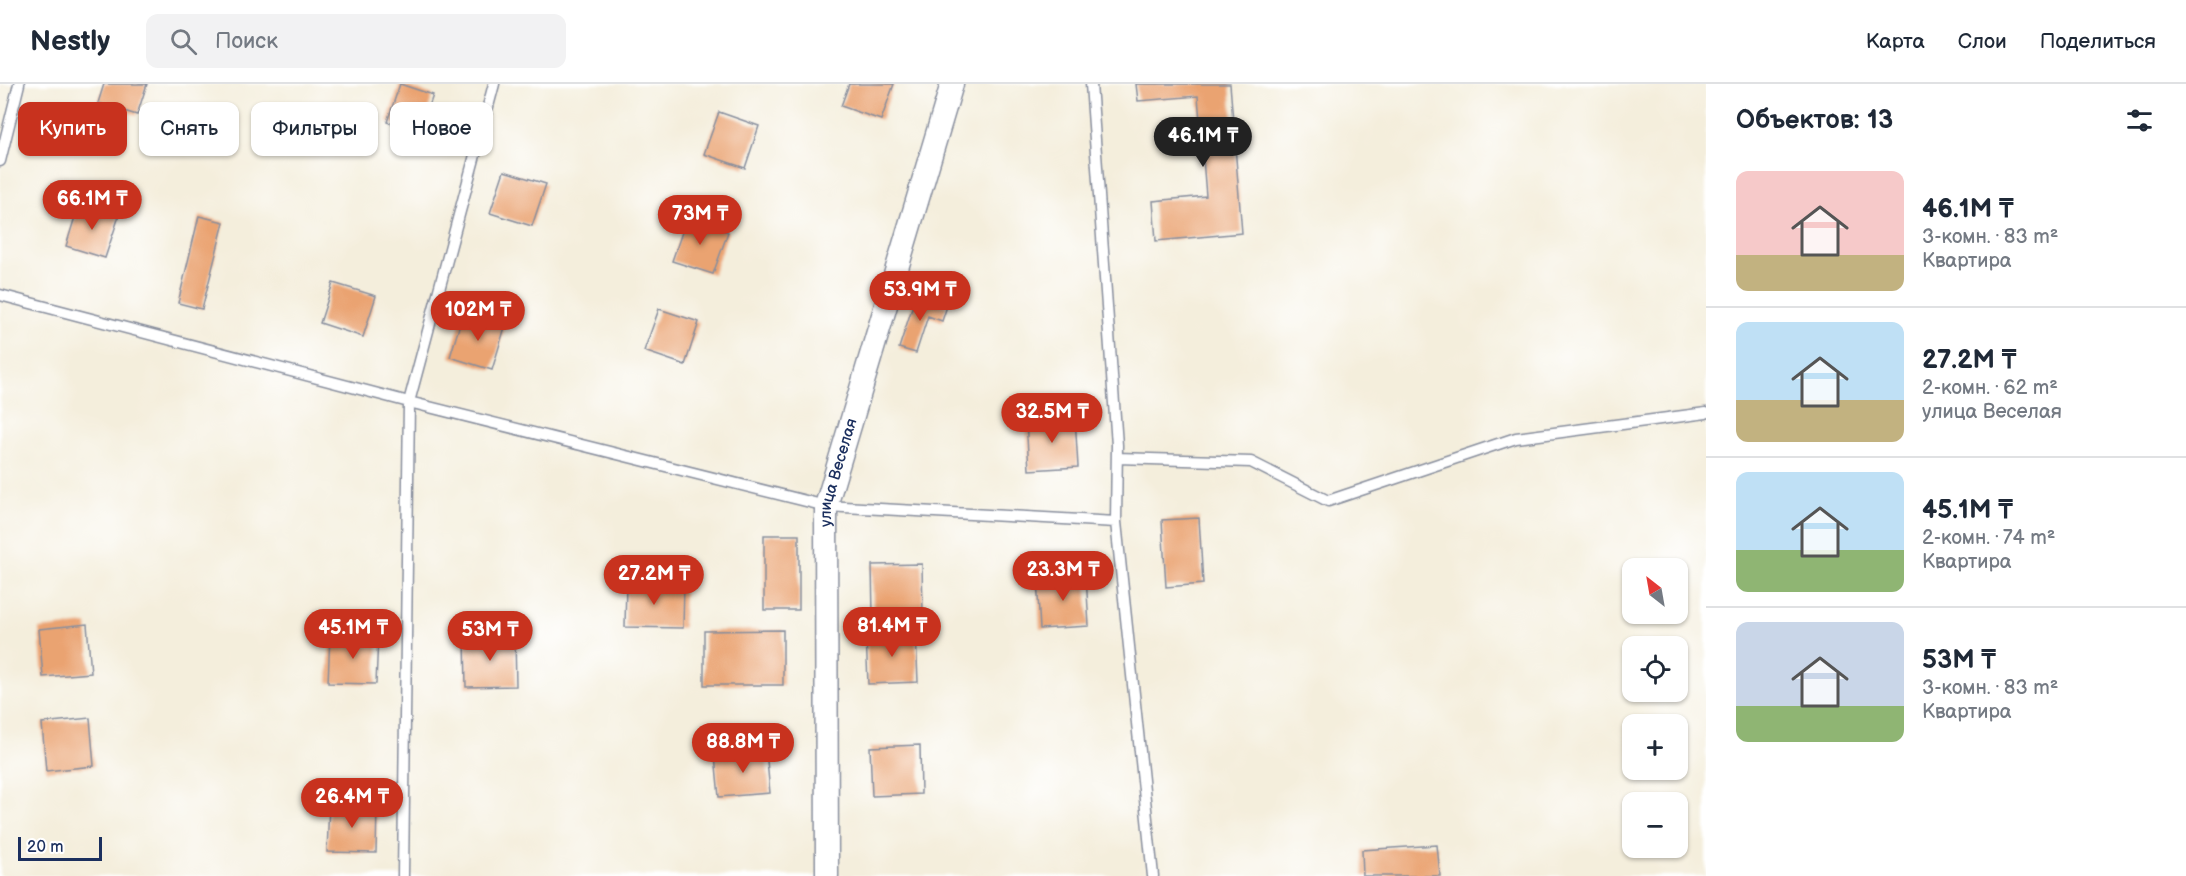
<!DOCTYPE html>
<html lang="ru">
<head>
<meta charset="utf-8">
<style>
	body { margin:0; font-family:"Balsamiq Sans",sans-serif; background:#f2f2f3; color:#1f2937; height:100vh; display:flex; flex-direction:column; font-size:22px; white-space:nowrap }
	* { box-sizing:border-box; margin:0 }
	p { font-size:20px; color:#747a83 }
	.icon { flex:none; width:33px; height:33px; fill:none; stroke:currentColor; stroke-width:2; stroke-linecap:round; stroke-linejoin:round }
	.map { position:relative; flex:1; overflow:hidden }
	.side { display:flex; flex-direction:column; background:#fff; width:480px }
	.side>* { flex:none }
	.top-card { position:absolute; left:18px; top:18px; width:570px; height:54px; display:flex; gap:12px }
	.needle { width:39px; rotate:329deg }
	.controls { position:absolute; left:1622px; top:474px; display:grid; gap:12px }
	.controls a { display:grid; place-items:center; width:66px; height:66px; border-radius:12px; background:#fff; box-shadow:0 2px 4px #0004; font-size:30px }
	.scale { position:absolute; left:18px; bottom:15px; width:84px; box-sizing:border-box; padding-left:6px; border:3px solid #1b2f5e; border-top:0; font-size:16px; line-height:21px; white-space:nowrap; color:#1b2f5e; -webkit-text-stroke:4px #fff; paint-order:stroke }
	.price { position:absolute; translate:-50% -51px; padding:0 14px; border-radius:21px; background:#c8321e; color:#fff; font-size:20px; line-height:39px; filter:drop-shadow(0 2px 3px #0008) }
	.price::after { content:''; position:absolute; left:50%; top:36px; width:18px; height:14px; margin-left:-9px; background:inherit; clip-path:polygon(0 0,100% 0,50% 100%) }
	.price.selected { background:#222; color:#fff }
	ul { padding:0; list-style:none }
	li { display:flex; align-items:center; gap:18px; height:150px; padding:0 30px }
	li+li { border-top:2px solid #e0e1e3 }
	li span { display:grid; place-items:center; flex:none; width:168px; height:120px; border-radius:12px; color:#555 }
	li>.icon { margin-inline-start:auto }
	span .icon { width:72px; height:72px; fill:#fffc; stroke-width:1 }
	li b { font-size:26px }
	h2 { display:flex; justify-content:space-between; align-items:center; height:72px; padding:0 30px; font-size:26px }
	.pill { padding:0 21px; border-radius:12px; background:#fff; box-shadow:0 2px 4px #0004; font-size:21px; line-height:54px }
	.pill.selected { background:#c8321e; color:#fff }
	header { display:flex; align-items:center; gap:36px; box-sizing:border-box; height:84px; padding:0 30px; background:#fff; border-bottom:2px solid #e0e1e3 }
	header strong { font-size:28px }
	nav { display:flex; gap:33px; margin-inline-start:auto; font-size:21px }
	.search { width:420px; height:54px; background:#f2f2f3; display:flex; align-items:center; gap:15px; box-sizing:border-box; padding:0 21px; border-radius:12px; color:#747a83; font-size:22px }
	main { display:flex; flex:1; min-height:0 }
	.map>svg:first-child { display:block }
	.building { fill:#eaa371 }
	.lines { fill:none; stroke-linecap:round; stroke-linejoin:round }
	.lane-casing { stroke:#888e9d; stroke-width:13 }
	.street-casing { stroke:#888e9d; stroke-width:25 }
	.lane { stroke:#fff; stroke-width:10 }
	.street { stroke:#fff; stroke-width:22 }
	.labels { text-anchor:middle; dominant-baseline:central; stroke-width:4.5; stroke-linejoin:round; paint-order:stroke }
	.street-label { font-size:16px; fill:#1b2f5e; stroke:#fff }
</style>
</head>
<body>
<header>
<strong>Nestly</strong>
<div class="search"><svg class="icon" aria-label="search" viewBox="0 0 24 24"><circle cx="10" cy="10" r="6"/><path d="M15 15l6 6"/></svg>Поиск</div>
<nav><a>Карта</a><a>Слои</a><a>Поделиться</a></nav>
</header>
<main>
<div class="map">
<svg width="1706" height="792" viewBox="0 0 1706 792">
	<rect width="100%" height="100%" fill="#fff"/>
	<filter id="ink" filterUnits="userSpaceOnUse"><feTurbulence type="fractalNoise" baseFrequency=".0167" numOctaves="2"/><feDisplacementMap in="SourceGraphic" scale="12" xChannelSelector="R" yChannelSelector="G"/><feConvolveMatrix kernelMatrix="1 2 1 2 8 2 1 2 1" color-interpolation-filters="sRGB"/></filter>
	<filter id="wash" filterUnits="userSpaceOnUse"><feTurbulence type="fractalNoise" baseFrequency=".008" numOctaves="4" result="noise"/><feDisplacementMap in="SourceGraphic" scale="24" xChannelSelector="R" yChannelSelector="G"/><feGaussianBlur stdDeviation="1.35" result="paint"/><feColorMatrix in="noise" values="0 0 0 0 0 0 0 0 0 0 0 0 0 0 0 0 0 1.4 0 .05"/><feComposite in="paint" operator="in"/></filter>
	<g filter="url(#wash)">
		<rect width="100%" height="100%" fill="#f4eedc"/>
		<g id="blocks">
			<!-- building -->
			<path class="building" d="M 104,0 L 147,0 L 137,31 L 98,19 Z
				M 400,0 L 433,11 L 420,49 L 387,38 Z
				M 849,0 L 894,0 L 881,36 L 841,22 Z
				M 1136,0 L 1230,0 L 1242,149 L 1156,157 L 1153,117 L 1206,112 L 1198,12 L 1138,17 Z
				M 719,28 L 759,42 L 745,84 L 704,70 Z
				M 504,87 L 546,100 L 532,142 L 490,129 Z
				M 79,120 L 119,132 L 105,174 L 66,162 Z
				M 199,132 L 224,138 L 202,225 L 178,219 Z
				M 687,134 L 728,148 L 713,190 L 672,177 Z
				M 333,199 L 376,212 L 363,253 L 320,239 Z
				M 916,212 L 947,222 L 942,237 L 928,232 L 916,269 L 899,264 Z
				M 659,225 L 699,238 L 685,281 L 644,267 Z
				M 463,230 L 505,243 L 492,286 L 450,273 Z
				M 1075,333 L 1078,383 L 1029,386 L 1026,336 Z
				M 1199,434 L 1203,500 L 1166,503 L 1162,436 Z
				M 764,451 L 799,451 L 799,526 L 764,526 Z
				M 922,480 L 923,529 L 873,531 L 872,481 Z
				M 1086,492 L 1089,542 L 1040,545 L 1037,495 Z
				M 626,499 L 684,500 L 683,544 L 625,543 Z
				M 87,540 L 91,589 L 43,593 L 39,545 Z
				M 783,546 L 783,601 L 704,601 L 704,547 Z
				M 916,549 L 918,598 L 868,600 L 866,550 Z
				M 330,552 L 378,553 L 376,600 L 328,599 Z
				M 515,553 L 516,602 L 466,603 L 465,554 Z
				M 90,634 L 94,682 L 46,687 L 42,639 Z
				M 920,661 L 921,710 L 872,712 L 870,663 Z
				M 766,666 L 770,709 L 719,713 L 715,671 Z
				M 329,720 L 377,721 L 376,769 L 327,768 Z
				M 1437,761 L 1440,792 L 1363,792 L 1362,766 Z"/>
		</g>
	</g>
	<g filter="url(#ink)">
		<use href="#blocks" fill-opacity="0" stroke="#888e9d" stroke-width="1.5"/>
		<g class="lines">
			<defs>
				<path id="lane" d="M 494,0 L 409,318 L 826,422 L 1116,438
					M 1091,0 L 1117,361 L 1116,438 L 1153,792
					M 0,77 L 19,0
					M 0,211 L 409,318 L 403,792
					M 1117,374 L 1251,378 L 1328,417 L 1516,354 L 1706,329"/>
				<g id="street">
					<path id="s1" d="M 827,792 L 826,422 L 952,0"/>
				</g>
			</defs>
			<!-- lane casing -->
			<use href="#lane" class="lane-casing"/>
			<!-- street casing -->
			<use href="#street" class="street-casing"/>
			<!-- lane -->
			<use href="#lane" class="lane"/>
			<!-- street -->
			<use href="#street" class="street"/>
		</g>
	</g>
	<g class="labels">
		<!-- street labels -->
		<g class="street-label">
			<text stroke="none"><textPath href="#s1" startOffset="405">улица Веселая</textPath></text>
		</g>
	</g>
</svg>
<div class="controls">
<a><svg class="needle" viewBox="-14 -14 28 28"><path d="M0-13l5 13h-10z" fill="#e53935"/><path d="M0 13l5-13h-10z" fill="#747a83"/></svg></a>
<a><svg class="icon" aria-label="locate" viewBox="0 0 24 24"><circle cx="12" cy="12" r="6"/><path d="M12 2v4M12 18v4M2 12h4M18 12h4"/></svg></a>
<a>+</a>
<a>−</a>
</div>
<div class="scale">20 m</div>
<b class="price selected" style="left:1203px;top:84px">46.1M ₸</b>
<b class="price" style="left:92px;top:147px">66.1M ₸</b>
<b class="price" style="left:700px;top:162px">73M ₸</b>
<b class="price" style="left:920px;top:238px">53.9M ₸</b>
<b class="price" style="left:478px;top:258px">102M ₸</b>
<b class="price" style="left:1052px;top:360px">32.5M ₸</b>
<b class="price" style="left:1063px;top:518px">23.3M ₸</b>
<b class="price" style="left:654px;top:522px">27.2M ₸</b>
<b class="price" style="left:892px;top:574px">81.4M ₸</b>
<b class="price" style="left:353px;top:576px">45.1M ₸</b>
<b class="price" style="left:490px;top:578px">53M ₸</b>
<b class="price" style="left:743px;top:690px">88.8M ₸</b>
<b class="price" style="left:352px;top:745px">26.4M ₸</b>
<div class="top-card">
<a class="pill selected">Купить</a>
<a class="pill">Снять</a>
<a class="pill">Фильтры</a>
<a class="pill">Новое</a>
</div>
</div>
<section class="side">
<h2>Объектов: 13<svg class="icon" aria-label="filters" viewBox="0 0 24 24"><path d="M4 7h16M4 17h16"/><circle cx="9" cy="7" r="2"/><circle cx="15" cy="17" r="2"/></svg></h2>
<ul>
<li><span style="background:linear-gradient(#f6c9c9 70%,#c2b280 0)"><svg class="icon" aria-label="home" viewBox="0 0 24 24"><path d="M3 11l9-7 9 7M6 9v11h12V9"/></svg></span><div><b>46.1M ₸</b><p>3-комн. · 83 m²</p><p>Квартира</p></div></li>
<li><span style="background:linear-gradient(#bfe0f5 65%,#c2b280 0)"><svg class="icon" aria-label="home" viewBox="0 0 24 24"><path d="M3 11l9-7 9 7M6 9v11h12V9"/></svg></span><div><b>27.2M ₸</b><p>2-комн. · 62 m²</p><p>улица Веселая</p></div></li>
<li><span style="background:linear-gradient(#bfe0f5 65%,#8fb573 0)"><svg class="icon" aria-label="home" viewBox="0 0 24 24"><path d="M3 11l9-7 9 7M6 9v11h12V9"/></svg></span><div><b>45.1M ₸</b><p>2-комн. · 74 m²</p><p>Квартира</p></div></li>
<li><span style="background:linear-gradient(#c9d6e8 70%,#8fb573 0)"><svg class="icon" aria-label="home" viewBox="0 0 24 24"><path d="M3 11l9-7 9 7M6 9v11h12V9"/></svg></span><div><b>53M ₸</b><p>3-комн. · 83 m²</p><p>Квартира</p></div></li>
</ul>
</section>
</main>
</body>
</html>
